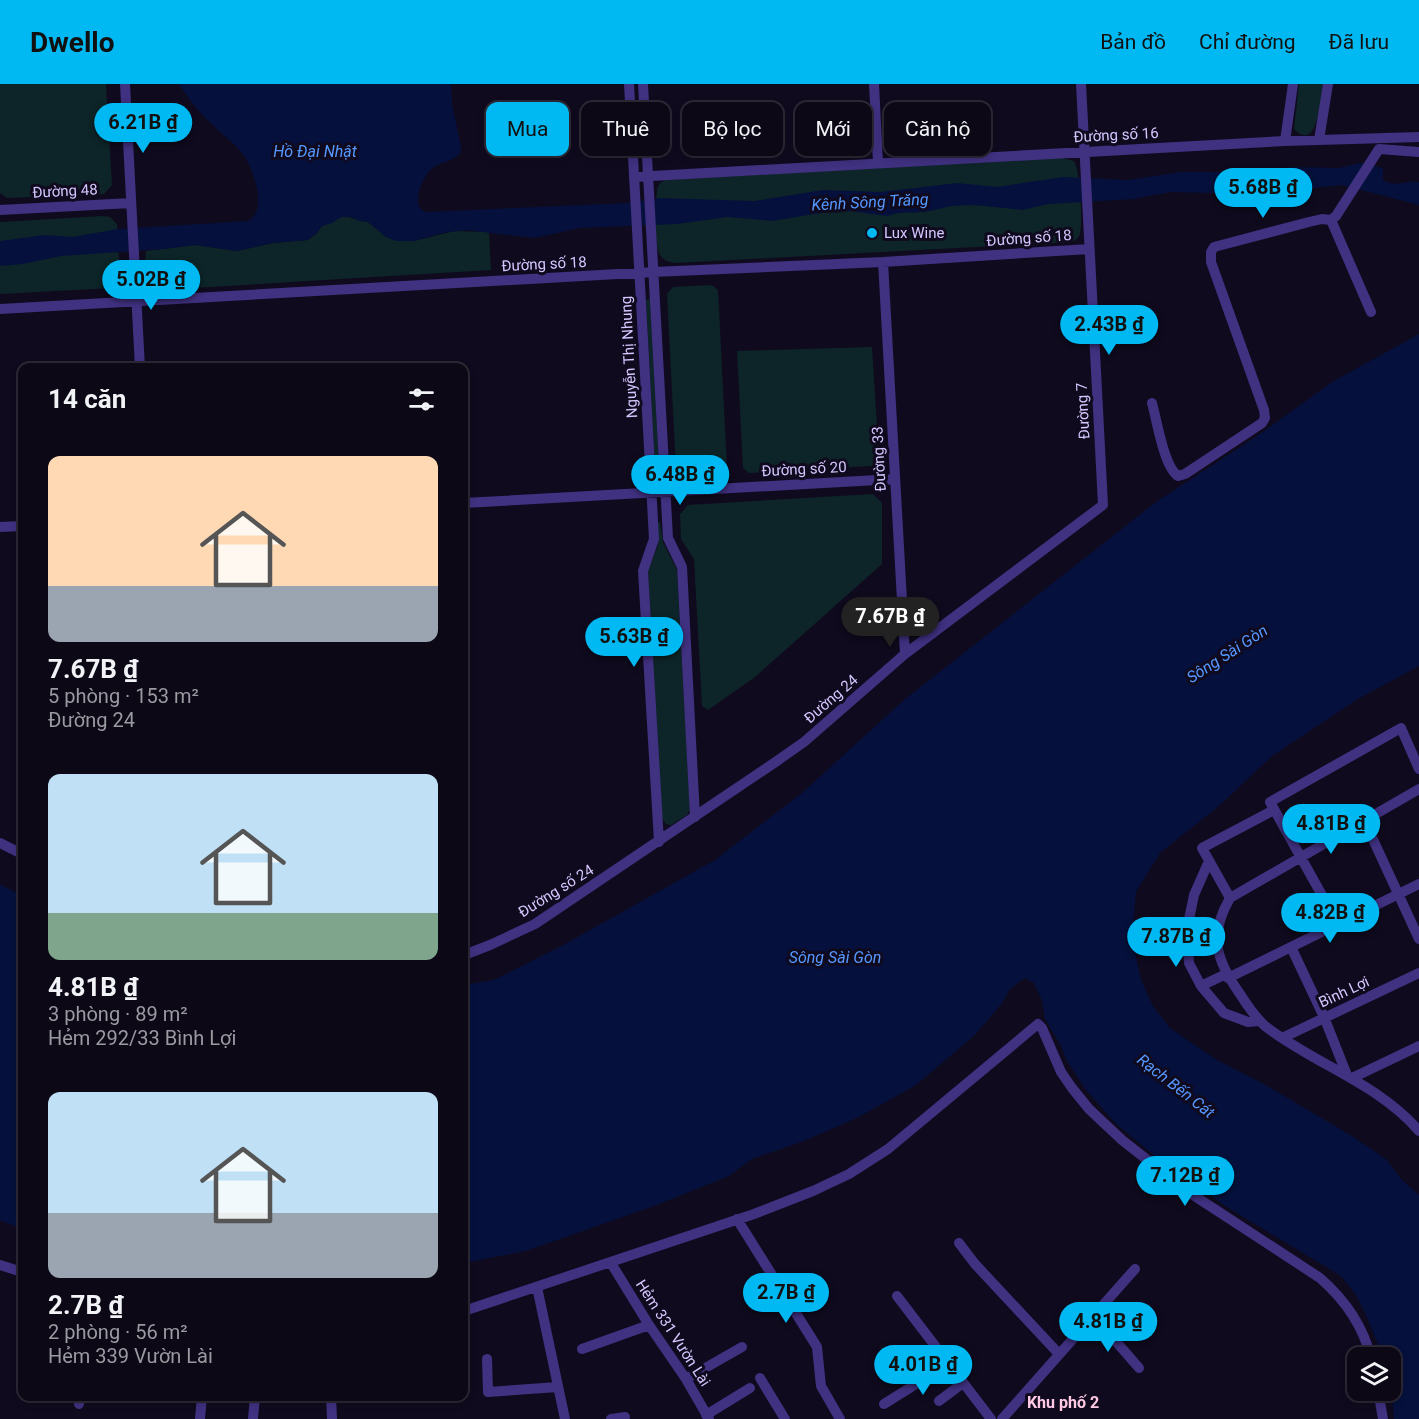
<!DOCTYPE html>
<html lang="vi">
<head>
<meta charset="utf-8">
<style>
	body { margin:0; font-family:Roboto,sans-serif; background:#15111f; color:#f1f3f6; height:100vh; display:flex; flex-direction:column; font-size:22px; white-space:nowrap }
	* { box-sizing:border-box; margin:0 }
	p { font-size:20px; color:#9a9aa1 }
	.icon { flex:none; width:33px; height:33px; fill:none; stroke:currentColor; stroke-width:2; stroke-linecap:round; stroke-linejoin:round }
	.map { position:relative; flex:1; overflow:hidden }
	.side { position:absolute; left:18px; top:279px; width:450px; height:1038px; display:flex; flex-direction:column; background:#0c0816; border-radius:12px; box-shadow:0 3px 9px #0003,0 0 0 2px #2c2935 }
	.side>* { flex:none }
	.guide { position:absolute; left:486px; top:18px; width:570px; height:54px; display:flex; gap:12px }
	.tools { position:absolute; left:1347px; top:1263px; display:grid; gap:12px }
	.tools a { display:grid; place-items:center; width:54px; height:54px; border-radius:12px; background:#0c0816; box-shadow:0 3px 9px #0003,0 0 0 2px #2c2935; font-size:30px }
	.price { position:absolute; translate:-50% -51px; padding:0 14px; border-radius:21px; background:#00b8f2; color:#111; font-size:20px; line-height:39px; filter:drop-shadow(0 2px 3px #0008) }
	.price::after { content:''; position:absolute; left:50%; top:36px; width:18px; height:14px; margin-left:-9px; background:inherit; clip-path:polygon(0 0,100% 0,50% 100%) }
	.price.active { background:#222; color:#fff }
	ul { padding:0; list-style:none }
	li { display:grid; align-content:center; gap:12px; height:318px; padding:0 30px }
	li span { display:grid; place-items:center; height:186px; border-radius:12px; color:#555 }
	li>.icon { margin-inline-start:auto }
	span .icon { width:108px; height:108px; fill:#fffc; stroke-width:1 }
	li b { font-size:26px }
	h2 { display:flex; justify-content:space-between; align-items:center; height:72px; padding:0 30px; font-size:26px }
	.chip { padding:0 21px; border-radius:12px; background:#0c0816; box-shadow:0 3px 9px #0003,0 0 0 2px #2c2935; font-size:21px; line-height:54px }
	.chip.active { background:#00b8f2; color:#111 }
	header { display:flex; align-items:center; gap:36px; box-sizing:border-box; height:84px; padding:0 30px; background:#00b8f2; color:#111 }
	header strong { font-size:28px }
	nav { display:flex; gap:33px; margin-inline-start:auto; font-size:21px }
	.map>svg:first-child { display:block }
	.green { fill:#0d2528 }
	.water { fill:#05113c }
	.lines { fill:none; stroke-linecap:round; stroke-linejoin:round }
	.minor { stroke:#403181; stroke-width:10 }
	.poi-dot { fill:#00b8f2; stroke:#100a1e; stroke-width:2 }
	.labels { text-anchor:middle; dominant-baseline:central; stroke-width:6; stroke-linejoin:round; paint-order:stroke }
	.street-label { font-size:15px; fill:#d5c7ff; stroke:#100a1e }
	.poi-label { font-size:15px; fill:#d5c7ff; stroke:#100a1e; text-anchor:start }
	.water-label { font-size:16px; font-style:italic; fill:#5598ff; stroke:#100a1e }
	.neighbourhood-label { font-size:16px; font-weight:bold; fill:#ffc9e4; stroke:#100a1e }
</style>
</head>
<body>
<header>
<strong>Dwello</strong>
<nav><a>Bản đồ</a><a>Chỉ đường</a><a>Đã lưu</a></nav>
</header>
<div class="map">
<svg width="1419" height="1335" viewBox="0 0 1419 1335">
	<rect width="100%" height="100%" fill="#100a1e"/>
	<!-- green -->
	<path class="green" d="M 0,0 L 106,0 L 112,101 L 104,110 L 7,114 L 0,109 Z
		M 1299,0 L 1323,0 C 1321,12 1318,70 1294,45 Z
		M 1061,74 L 1074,77 C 1080,85 1084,142 1079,152 C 1077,155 1075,156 1072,158 L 676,179 C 669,178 664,177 660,171 C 654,162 655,119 657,107 C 657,102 660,99 665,96 Z
		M 103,132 L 110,133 L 117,140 L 120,192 L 119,198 L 111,204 L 0,210 L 0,138 Z
		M 344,132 L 368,138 L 386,153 L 397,157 L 414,157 L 454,147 L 489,148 L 491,186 L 160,206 C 141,201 145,183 146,167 L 195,161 L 237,167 L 273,159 L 308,156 L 316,150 L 322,142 Z
		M 712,201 L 718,206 L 727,384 L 722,390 L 684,392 L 676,384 L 667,210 L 673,203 Z
		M 650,215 L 659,382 L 655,382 L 646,216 Z
		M 872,263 L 879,373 L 872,382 L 749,389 L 743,384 L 737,267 Z
		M 873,410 L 882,419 L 882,480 L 755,593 L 708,626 L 702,622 L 694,475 L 681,455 L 680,430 L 688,421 Z
		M 660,438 L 663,458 L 677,486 L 690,726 L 687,731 L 671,741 L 666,740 L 662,735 L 648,487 L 658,461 L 658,439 Z"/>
	<!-- water -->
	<path class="water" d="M 179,0 L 451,0 L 452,20 L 461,63 L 461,68 C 454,77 445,77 436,82 C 426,88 419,102 418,114 C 418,121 419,125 426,128 L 628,119 L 660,114 L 754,117 L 823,106 L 881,108 L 957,99 L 997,103 L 1063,93 L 1128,96 L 1181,88 L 1236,88 L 1291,83 L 1339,84 L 1359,79 L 1383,84 L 1383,96 C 1396,104 1405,96 1419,98 L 1419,121 L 1342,101 L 1253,110 L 1170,108 L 1134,115 L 1048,120 L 1023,126 L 974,121 L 952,122 L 925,128 L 898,129 L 887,132 L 849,127 L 833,127 L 772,137 L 728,133 L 677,140 L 580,144 L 534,154 L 466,146 L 443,149 L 414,157 L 397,157 L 386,153 L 368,138 L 359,137 L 351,133 L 341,133 L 332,139 L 322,142 L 316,150 L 308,156 L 273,159 L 237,167 L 195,161 L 164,165 L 61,172 L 23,180 L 0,182 L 0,157 L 45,151 L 72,153 L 118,145 L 248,137 C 268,127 254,88 245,73 C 237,61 225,53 215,43 C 201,31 189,16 179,0 Z
		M 1419,250 L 1419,582 L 1358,615 L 1272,672 L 1219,722 L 1160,769 L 1136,808 L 1132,855 L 1141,896 L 1153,922 L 1170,944 L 1217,976 L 1264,1000 L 1352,1052 L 1386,1075 L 1401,1095 L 1419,1111 L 1419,1335 L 1394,1335 L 1391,1301 L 1390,1274 L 1383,1273 L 1366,1231 L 1356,1211 L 1341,1192 L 1225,1122 L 1150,1068 L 1116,1040 L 1086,1006 L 1067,977 L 1061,962 L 1045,935 L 1042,917 L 1034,899 L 1025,894 L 1010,905 L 1002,919 L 975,951 L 948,974 L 916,1001 L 859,1033 L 804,1057 L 752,1075 L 729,1092 L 654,1122 L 526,1167 L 464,1179 L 464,901 L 494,896 L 565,860 L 715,776 L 802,709 L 904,616 L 1156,418 L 1260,350 L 1332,298 Z
		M 0,800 L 22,812 L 22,1145 L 0,1136 Z"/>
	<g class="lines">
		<!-- minor -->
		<path class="minor" d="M 125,0 L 140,284
			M 629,0 L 654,455 L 643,487 L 659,758
			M 643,0 L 668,454 L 682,483 L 695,733
			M 874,0 L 878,79
			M 1319,56 L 1328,0
			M 1285,57 L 1293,0
			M 634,93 L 1285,57 L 1419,53
			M 0,126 L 131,119
			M 1331,136 L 1371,228
			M 883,178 L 905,570
			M 0,225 L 653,188 L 883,178 L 1089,165
			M 1152,319 C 1157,337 1164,383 1178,392 L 1185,390 L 1262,339 L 1265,334 L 1264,326 L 1211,178 L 1211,168 L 1214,163 L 1309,138 L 1322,135 L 1331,136 L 1336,132 L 1379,65 L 1419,68
			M 464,419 L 895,395
			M 0,443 L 22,442
			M 1419,705 L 1230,814 C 1208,852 1216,876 1240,910 C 1247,921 1255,933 1265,942 C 1314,980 1378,999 1419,1047
			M 1364,736 L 1419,855
			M 0,759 L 22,770
			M 1209,777 L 1194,811 L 1187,845 L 1189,879 L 1201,902 L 1224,929 L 1248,938 L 1260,937
			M 1230,814 L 1202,764 L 1274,726
			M 1338,840 L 1270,718 L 1401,644 L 1419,685
			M 1291,863 L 1324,933 L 1347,991
			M 464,871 L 490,861 L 535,840 L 777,677 L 804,658 L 905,570 L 1103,421 L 1081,0
			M 1228,894 L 1419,800
			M 1201,902 L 1226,890
			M 1282,954 L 1419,889
			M 1352,994 L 1419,962
			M 737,1135 L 817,1263 L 821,1302 L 840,1335
			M 959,1159 L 975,1180 L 1059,1270
			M 611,1179 L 649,1241 L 686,1295 L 709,1335
			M 0,1181 L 22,1188
			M 537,1203 L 565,1335
			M 897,1212 L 991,1335
			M 464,1227 L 754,1130 L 813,1107 L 849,1090 L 888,1065 L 1038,940 L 1042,944 L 1061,988 L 1072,1004 L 1089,1025 L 1122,1056 L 1187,1107 L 1320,1194 C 1344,1215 1363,1241 1371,1274
			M 1093,1231 L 1139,1284
			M 582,1265 L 649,1241
			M 487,1275 L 488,1308 L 558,1303
			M 760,1294 L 785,1335
			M 686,1295 L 742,1263
			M 1378,1306 L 1383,1335
			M 331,1312 L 332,1335
			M 939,1317 L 963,1299
			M 79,1320 L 80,1312
			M 884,1320 L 948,1280
			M 706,1331 L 750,1304
			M 200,1335 L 202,1312
			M 253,1335 L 255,1312
			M 611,1335 L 625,1333
			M 1002,1335 L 1135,1185"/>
	</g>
	<!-- markers -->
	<circle class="poi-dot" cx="872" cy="149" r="6"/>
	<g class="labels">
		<!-- street labels -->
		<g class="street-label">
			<text transform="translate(1116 51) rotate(-3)">Đường số 16</text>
			<text transform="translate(65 107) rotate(-3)">Đường 48</text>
			<text transform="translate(1029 154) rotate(-4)">Đường số 18</text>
			<text transform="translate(544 180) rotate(-3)">Đường số 18</text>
			<text transform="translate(629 273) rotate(-93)">Nguyễn Thị Nhung</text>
			<text transform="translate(1083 327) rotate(-93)">Đường 7</text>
			<text transform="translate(879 375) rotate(-93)">Đường 33</text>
			<text transform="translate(804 385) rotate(-3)">Đường số 20</text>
			<text transform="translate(831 615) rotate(-41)">Đường 24</text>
			<text transform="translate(556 807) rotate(-32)">Đường số 24</text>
			<text transform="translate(1344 908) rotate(-25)">Bình Lợi</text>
			<text transform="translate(673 1249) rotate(57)">Hẻm 331 Vườn Lài</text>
		</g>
		<!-- poi labels -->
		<g class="poi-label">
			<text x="884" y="149">Lux Wine</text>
		</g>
		<!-- water labels -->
		<g class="water-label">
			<text x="315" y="67">Hồ Đại Nhật</text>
			<text transform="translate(870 118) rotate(-3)">Kênh Sông Trăng</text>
			<text transform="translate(1227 570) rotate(-33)">Sông Sài Gòn</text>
			<text x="835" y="873">Sông Sài Gòn</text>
			<text transform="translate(1176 1002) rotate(38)">Rạch Bến Cát</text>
		</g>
		<!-- neighbourhood labels -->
		<g class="neighbourhood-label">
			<text x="1063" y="1318">Khu phố 2</text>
		</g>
	</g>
</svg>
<div class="tools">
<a><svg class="icon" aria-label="layers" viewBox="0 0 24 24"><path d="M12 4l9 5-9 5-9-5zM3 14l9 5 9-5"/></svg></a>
</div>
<b class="price" style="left:143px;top:70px">6.21B ₫</b>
<b class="price" style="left:1263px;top:135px">5.68B ₫</b>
<b class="price" style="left:151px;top:227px">5.02B ₫</b>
<b class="price" style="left:1109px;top:272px">2.43B ₫</b>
<b class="price" style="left:680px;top:422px">6.48B ₫</b>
<b class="price active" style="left:890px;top:564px">7.67B ₫</b>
<b class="price" style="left:634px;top:584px">5.63B ₫</b>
<b class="price" style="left:1331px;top:771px">4.81B ₫</b>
<b class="price" style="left:1330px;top:860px">4.82B ₫</b>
<b class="price" style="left:1176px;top:884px">7.87B ₫</b>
<b class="price" style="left:1185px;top:1123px">7.12B ₫</b>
<b class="price" style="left:786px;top:1240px">2.7B ₫</b>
<b class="price" style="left:1108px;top:1269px">4.81B ₫</b>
<b class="price" style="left:923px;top:1312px">4.01B ₫</b>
<div class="guide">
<a class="chip active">Mua</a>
<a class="chip">Thuê</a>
<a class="chip">Bộ lọc</a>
<a class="chip">Mới</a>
<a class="chip">Căn hộ</a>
</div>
<section class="side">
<h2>14 căn<svg class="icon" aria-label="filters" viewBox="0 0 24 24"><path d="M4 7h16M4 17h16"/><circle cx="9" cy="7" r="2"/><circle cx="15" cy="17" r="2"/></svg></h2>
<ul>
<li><span style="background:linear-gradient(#ffd9b3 70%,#9aa5b1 0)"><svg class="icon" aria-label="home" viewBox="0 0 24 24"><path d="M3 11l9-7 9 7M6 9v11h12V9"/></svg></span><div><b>7.67B ₫</b><p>5 phòng · 153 m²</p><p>Đường 24</p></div></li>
<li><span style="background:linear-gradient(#bfe0f5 75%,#7fa58c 0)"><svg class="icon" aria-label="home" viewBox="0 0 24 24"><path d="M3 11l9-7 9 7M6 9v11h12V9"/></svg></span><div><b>4.81B ₫</b><p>3 phòng · 89 m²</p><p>Hẻm 292/33 Bình Lợi</p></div></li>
<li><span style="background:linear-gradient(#bfe0f5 65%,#9aa5b1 0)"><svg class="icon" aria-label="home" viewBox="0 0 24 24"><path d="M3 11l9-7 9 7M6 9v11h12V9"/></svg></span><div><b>2.7B ₫</b><p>2 phòng · 56 m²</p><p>Hẻm 339 Vườn Lài</p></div></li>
</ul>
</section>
</div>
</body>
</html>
